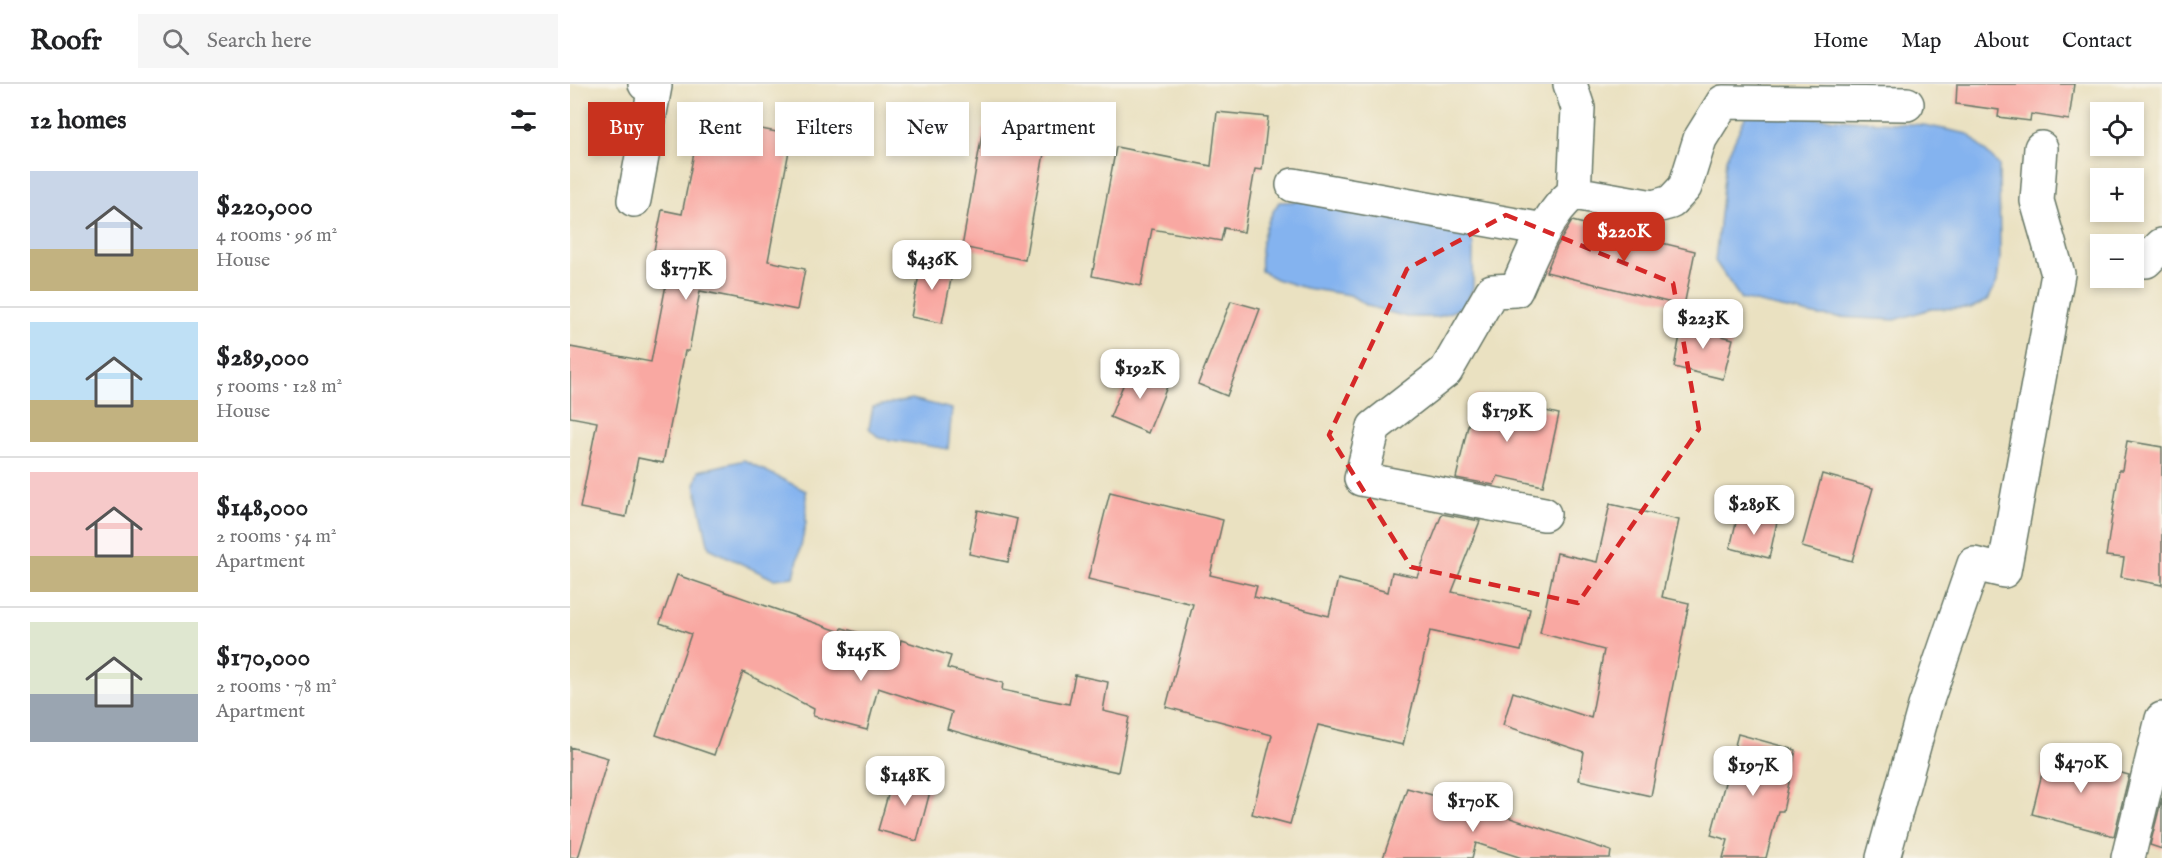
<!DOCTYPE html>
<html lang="en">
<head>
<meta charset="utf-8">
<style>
	body { margin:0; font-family:"IM FELL English",serif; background:#f6f6f6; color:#202124; height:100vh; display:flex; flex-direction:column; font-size:22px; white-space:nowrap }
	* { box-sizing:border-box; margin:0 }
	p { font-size:20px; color:#757577 }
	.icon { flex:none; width:33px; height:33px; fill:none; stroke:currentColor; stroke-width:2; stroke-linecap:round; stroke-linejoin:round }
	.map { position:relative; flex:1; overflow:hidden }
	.drawer { display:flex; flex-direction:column; background:#fff; width:570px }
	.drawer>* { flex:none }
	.guide { position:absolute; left:18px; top:18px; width:570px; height:54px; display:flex; gap:12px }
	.tools { position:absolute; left:1520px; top:18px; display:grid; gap:12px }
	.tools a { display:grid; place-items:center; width:54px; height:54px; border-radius:0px; background:#fff; box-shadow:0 3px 9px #0003; font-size:30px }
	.price { position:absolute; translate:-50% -51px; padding:0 14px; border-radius:12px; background:#fff; color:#222; font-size:20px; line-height:39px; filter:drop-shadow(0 2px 3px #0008) }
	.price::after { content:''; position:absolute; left:50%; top:36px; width:18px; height:14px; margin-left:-9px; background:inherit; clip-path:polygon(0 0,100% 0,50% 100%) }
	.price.on { background:#c8321e; color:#fff }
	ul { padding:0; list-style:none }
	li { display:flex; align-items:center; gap:18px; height:150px; padding:0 30px }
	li+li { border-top:2px solid #e0e0e0 }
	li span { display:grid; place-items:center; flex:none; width:168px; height:120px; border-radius:0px; color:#555 }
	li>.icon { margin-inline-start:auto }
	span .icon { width:72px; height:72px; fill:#fffc; stroke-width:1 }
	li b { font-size:26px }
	h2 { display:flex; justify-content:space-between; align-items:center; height:72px; padding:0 30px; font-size:26px }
	.tag { padding:0 21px; border-radius:0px; background:#fff; box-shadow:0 3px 9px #0003; font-size:21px; line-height:54px }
	.tag.on { background:#c8321e; color:#fff }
	header { display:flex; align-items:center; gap:36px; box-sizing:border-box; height:84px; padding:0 30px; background:#fff; border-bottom:2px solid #e0e0e0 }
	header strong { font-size:28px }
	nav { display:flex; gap:33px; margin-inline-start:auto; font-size:21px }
	.search { width:420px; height:54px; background:#f6f6f6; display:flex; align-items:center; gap:15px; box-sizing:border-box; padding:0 21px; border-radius:0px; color:#757577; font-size:22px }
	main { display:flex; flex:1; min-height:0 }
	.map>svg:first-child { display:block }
	.water { fill:#84b3ef; stroke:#527892; stroke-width:1.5 }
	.building { fill:#f9a8a2 }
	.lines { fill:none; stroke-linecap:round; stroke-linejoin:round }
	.minor-casing { stroke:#667665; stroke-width:36 }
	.minor { stroke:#fff; stroke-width:33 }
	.marked { fill:none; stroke:#d62828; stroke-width:4.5; stroke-dasharray:12 8; stroke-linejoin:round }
</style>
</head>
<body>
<header>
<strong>Roofr</strong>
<div class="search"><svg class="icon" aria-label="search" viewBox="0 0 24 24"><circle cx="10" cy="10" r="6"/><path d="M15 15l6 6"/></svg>Search here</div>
<nav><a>Home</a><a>Map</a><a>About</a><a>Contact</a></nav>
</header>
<main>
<section class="drawer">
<h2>12 homes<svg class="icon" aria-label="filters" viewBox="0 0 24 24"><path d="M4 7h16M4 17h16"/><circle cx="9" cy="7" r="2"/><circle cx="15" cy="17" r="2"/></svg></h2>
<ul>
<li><span style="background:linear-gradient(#c9d6e8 65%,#c2b280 0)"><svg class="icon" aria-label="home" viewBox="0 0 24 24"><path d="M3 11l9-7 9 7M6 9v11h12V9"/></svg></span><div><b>$220,000</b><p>4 rooms · 96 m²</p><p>House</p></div></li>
<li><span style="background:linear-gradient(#bfe0f5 65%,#c2b280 0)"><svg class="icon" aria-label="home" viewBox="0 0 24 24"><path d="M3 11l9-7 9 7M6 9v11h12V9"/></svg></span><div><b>$289,000</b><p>5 rooms · 128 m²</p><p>House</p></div></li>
<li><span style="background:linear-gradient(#f6c9c9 70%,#c2b280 0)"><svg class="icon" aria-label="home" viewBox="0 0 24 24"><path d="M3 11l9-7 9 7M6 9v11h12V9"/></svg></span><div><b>$148,000</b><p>2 rooms · 54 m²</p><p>Apartment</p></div></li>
<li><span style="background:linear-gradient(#dfe7d0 60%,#9aa5b1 0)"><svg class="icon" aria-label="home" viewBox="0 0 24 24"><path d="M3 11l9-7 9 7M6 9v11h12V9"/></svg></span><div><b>$170,000</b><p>2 rooms · 78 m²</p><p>Apartment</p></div></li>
</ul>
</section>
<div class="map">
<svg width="1592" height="774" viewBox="0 0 1592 774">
	<rect width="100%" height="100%" fill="#f7f3e8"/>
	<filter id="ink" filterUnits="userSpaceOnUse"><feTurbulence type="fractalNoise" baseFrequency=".0167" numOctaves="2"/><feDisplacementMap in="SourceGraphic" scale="12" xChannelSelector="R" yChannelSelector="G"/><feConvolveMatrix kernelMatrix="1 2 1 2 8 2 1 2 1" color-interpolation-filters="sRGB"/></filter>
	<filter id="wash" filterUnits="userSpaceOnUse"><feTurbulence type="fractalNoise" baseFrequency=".008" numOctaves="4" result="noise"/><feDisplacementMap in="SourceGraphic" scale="24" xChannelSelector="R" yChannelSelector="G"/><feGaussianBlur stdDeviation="1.35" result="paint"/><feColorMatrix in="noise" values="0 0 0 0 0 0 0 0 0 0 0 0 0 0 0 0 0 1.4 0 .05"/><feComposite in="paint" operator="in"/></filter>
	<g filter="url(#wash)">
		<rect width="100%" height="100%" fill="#eae1c1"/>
		<!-- water -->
		<path class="water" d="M 1177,29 L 1354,41 L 1398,50 L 1429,81 L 1430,174 L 1427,198 L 1418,216 L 1401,224 L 1360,225 L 1325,236 L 1249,232 L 1171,215 L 1145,177 L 1156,75 Z
			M 733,117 L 899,147 L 903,161 L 903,204 L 894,223 L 868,233 L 836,233 L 798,222 L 780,211 L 735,204 L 706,195 L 691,187 C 689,160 694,140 709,118 Z
			M 342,315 L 382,325 L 378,365 L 309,354 L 299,344 L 303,323 Z
			M 174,376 L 236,407 L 236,439 L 224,493 L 203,495 L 139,464 L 125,401 L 129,387 Z"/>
		<g id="blocks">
			<!-- building -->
			<path class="building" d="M 1387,0 L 1504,0 L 1499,36 L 1461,30 L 1460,37 L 1428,33 L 1429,26 L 1386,20 Z
				M 647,28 L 698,33 L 692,86 L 685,85 L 674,148 L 654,144 L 651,157 L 582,145 L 571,202 L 522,192 L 546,63 L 641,82 Z
				M 131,33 L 222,51 L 198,177 L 235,185 L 227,226 L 130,207 L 119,267 L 115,267 L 93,379 L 68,374 L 56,433 L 10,424 L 27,338 L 0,333 L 0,263 L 81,278 L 102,170 L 84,166 L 92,126 L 112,130 Z
				M 413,44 L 477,53 L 455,176 L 392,163 Z
				M 1002,137 L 1125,167 L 1114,222 L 976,188 L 987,162 Z
				M 352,175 L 384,181 L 372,239 L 341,233 Z
				M 661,217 L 690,225 L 657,312 L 628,300 Z
				M 1113,236 L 1143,243 L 1141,249 L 1163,255 L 1153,295 L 1104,283 Z
				M 561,282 L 599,298 L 578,349 L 540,333 Z
				M 905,311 L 989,330 L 973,402 L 928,392 L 924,401 L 886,394 Z
				M 1557,357 L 1592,363 L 1592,501 L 1551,493 L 1554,474 L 1536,472 L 1549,386 L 1552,386 Z
				M 1252,390 L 1303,404 L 1282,477 L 1232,463 Z
				M 540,408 L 653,436 L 640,491 L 687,502 L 684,513 L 759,532 L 768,495 L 818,508 L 822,488 L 847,493 L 872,430 L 910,437 L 882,508 L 960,525 L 951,567 L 860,547 L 833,661 L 748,641 L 720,740 L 682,730 L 702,651 L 596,623 L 623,520 L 518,495 Z
				M 1040,420 L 1109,436 L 1092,513 L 1119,519 L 1081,712 L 1009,696 L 1014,668 L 933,641 L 943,608 L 1021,634 L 1034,566 L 970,549 L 987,469 L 1027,478 Z
				M 408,426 L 447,435 L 438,478 L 399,470 Z
				M 1168,430 L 1207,438 L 1199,474 L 1160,464 Z
				M 107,491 L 271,548 L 272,544 L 330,560 L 331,556 L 381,572 L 377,584 L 433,599 L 432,606 L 499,620 L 505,591 L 538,598 L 533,627 L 559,633 L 548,688 L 459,669 L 377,645 L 382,628 L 308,604 L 297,646 L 243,632 L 244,625 L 173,588 L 144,671 L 86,651 L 121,550 L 90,539 Z
				M 1168,650 L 1226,666 L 1213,727 L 1208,727 L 1196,774 L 1153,774 L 1158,756 L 1141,751 Z
				M 0,663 L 38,674 L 8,774 L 0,773 Z
				M 1477,669 L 1559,691 L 1544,752 L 1462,730 Z
				M 324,690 L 362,700 L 347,757 L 308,746 Z
				M 837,704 L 916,726 L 1041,767 L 1040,774 L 952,774 L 906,759 L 902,774 L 813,774 Z
				M 1592,714 L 1592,765 L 1580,761 Z"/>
		</g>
	</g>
	<g filter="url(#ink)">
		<use href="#blocks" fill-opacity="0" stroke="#667665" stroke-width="1.5"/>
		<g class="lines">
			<defs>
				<path id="minor" d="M 1000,0 L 1008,24 L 1004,109 L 1083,123 L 1101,118 L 1115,103 L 1130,55 L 1153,18 L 1337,20
					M 723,101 L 974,146
					M 64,116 L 85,2 L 75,0
					M 1576,177 L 1592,161
					M 974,430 L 791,395 L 804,343 L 876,287 L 922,207 L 946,206 C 960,175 977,129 1004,109
					M 1313,774 L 1355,622 L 1404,480 L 1434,487 L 1488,190 L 1467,117 L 1471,64
					M 1558,774 L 1592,635"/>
			</defs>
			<!-- minor casing -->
			<use href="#minor" class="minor-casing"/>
			<!-- minor -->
			<use href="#minor" class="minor"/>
		</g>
	</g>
	<!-- marked area -->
	<path class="marked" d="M 936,131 L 1103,199 L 1129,345 L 1008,519 L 841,483 L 759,351 L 837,185 Z"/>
</svg>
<div class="tools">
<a><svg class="icon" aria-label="locate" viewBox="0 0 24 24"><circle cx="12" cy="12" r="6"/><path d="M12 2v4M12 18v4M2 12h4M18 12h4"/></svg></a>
<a>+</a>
<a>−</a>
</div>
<b class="price on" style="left:1054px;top:179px">$220K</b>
<b class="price" style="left:362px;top:207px">$436K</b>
<b class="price" style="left:116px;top:217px">$177K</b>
<b class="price" style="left:1133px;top:266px">$223K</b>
<b class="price" style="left:570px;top:316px">$192K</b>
<b class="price" style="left:937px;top:359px">$179K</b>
<b class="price" style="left:1184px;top:452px">$289K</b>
<b class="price" style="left:291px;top:598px">$145K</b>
<b class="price" style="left:1511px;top:710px">$470K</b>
<b class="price" style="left:1183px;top:713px">$197K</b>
<b class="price" style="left:335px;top:723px">$148K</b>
<b class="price" style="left:903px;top:749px">$170K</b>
<div class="guide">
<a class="tag on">Buy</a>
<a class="tag">Rent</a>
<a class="tag">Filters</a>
<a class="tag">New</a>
<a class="tag">Apartment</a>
</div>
</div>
</main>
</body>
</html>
